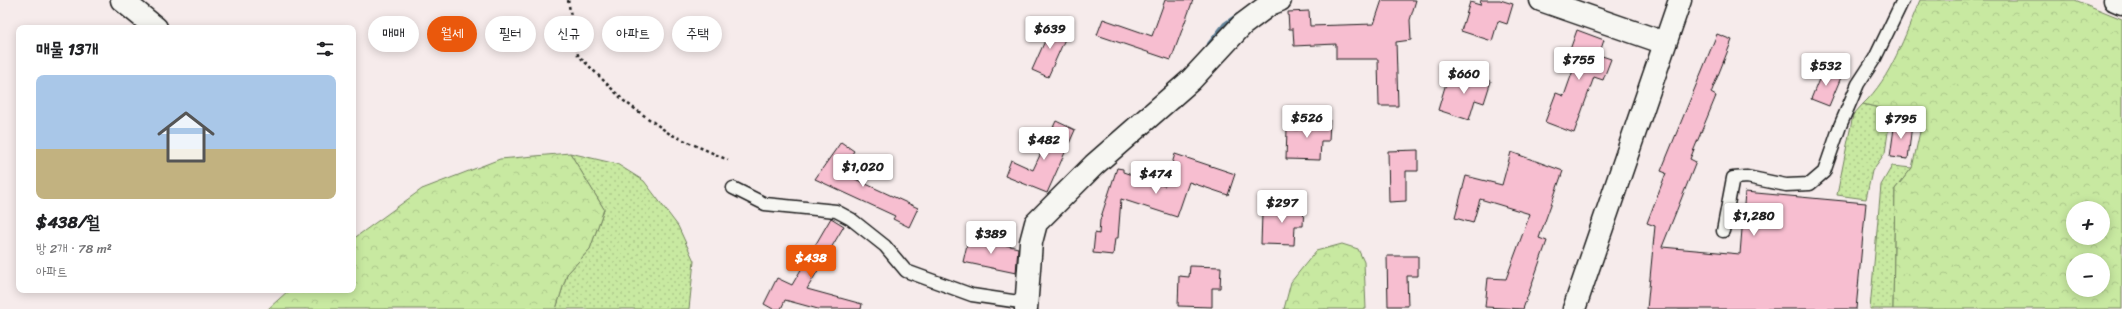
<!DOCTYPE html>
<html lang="ko">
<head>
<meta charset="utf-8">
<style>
	body { margin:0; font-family:Sriracha,"Poor Story",sans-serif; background:#f2f2f2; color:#202124; height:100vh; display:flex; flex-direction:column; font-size:15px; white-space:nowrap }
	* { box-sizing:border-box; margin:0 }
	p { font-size:13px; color:#757577 }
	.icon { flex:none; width:22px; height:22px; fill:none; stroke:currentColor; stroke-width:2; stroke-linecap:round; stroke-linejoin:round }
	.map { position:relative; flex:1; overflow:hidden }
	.panel { position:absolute; left:16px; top:25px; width:340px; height:268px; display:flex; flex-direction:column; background:#fff; border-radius:8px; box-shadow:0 2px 10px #0003 }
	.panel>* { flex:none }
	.banner { position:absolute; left:368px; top:16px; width:380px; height:36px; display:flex; gap:8px }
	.fabs { position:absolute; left:2066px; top:201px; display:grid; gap:8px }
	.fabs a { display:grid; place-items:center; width:44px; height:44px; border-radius:50%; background:#fff; box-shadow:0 2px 10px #0003; font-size:20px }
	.price { position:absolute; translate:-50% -34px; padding:0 9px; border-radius:4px; background:#fff; color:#222; font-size:13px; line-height:26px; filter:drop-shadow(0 1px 2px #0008) }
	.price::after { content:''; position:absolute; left:50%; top:24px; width:12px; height:9px; margin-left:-6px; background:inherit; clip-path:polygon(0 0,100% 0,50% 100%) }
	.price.selected { background:#ea580c; color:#fff }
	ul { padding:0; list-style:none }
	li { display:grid; align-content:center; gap:8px; height:212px; padding:0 20px }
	li span { display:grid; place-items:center; height:124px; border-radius:8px; color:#555 }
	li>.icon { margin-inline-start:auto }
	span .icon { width:72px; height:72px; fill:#fffc; stroke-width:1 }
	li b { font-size:17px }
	h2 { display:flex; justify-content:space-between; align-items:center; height:48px; padding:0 20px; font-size:17px }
	.chip { padding:0 14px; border-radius:18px; background:#fff; box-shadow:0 2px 10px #0003; font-size:14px; line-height:36px }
	.chip.selected { background:#ea580c; color:#fff }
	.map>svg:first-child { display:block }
	.grass { fill:url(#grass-dots); stroke:#72825e }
	.forest { fill:url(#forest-crowns); stroke:#72825e; fill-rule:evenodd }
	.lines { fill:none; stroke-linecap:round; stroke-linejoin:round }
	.stream { stroke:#5f8097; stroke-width:6 }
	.building { fill:#f7bed0; stroke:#1c1c1c }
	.lane-casing { stroke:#1c1c1c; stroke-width:15 }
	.street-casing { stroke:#1c1c1c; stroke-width:25 }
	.path { stroke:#1c1c1c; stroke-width:2.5; stroke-dasharray:3 3; stroke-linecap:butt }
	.lane { stroke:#f6f6f2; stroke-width:12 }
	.street { stroke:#f6f6f2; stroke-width:22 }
</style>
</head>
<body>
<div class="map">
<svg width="2122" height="309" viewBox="0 0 2122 309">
	<defs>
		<pattern id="grass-dots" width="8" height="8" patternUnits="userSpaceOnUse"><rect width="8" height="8" fill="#c8e9a1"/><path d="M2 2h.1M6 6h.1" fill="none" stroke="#abc78a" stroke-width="1.8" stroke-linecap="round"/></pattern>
		<pattern id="forest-crowns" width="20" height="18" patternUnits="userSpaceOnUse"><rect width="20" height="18" fill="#c8e9a1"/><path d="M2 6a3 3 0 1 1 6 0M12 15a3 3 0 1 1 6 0" fill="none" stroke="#abc78a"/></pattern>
	</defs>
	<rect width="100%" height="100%" fill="#f6ebeb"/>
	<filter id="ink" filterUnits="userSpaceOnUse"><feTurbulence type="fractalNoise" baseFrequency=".025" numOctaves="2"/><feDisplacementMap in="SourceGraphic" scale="8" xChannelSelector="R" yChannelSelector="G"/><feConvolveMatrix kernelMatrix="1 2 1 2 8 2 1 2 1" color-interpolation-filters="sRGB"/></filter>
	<g filter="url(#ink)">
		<!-- grass -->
		<path class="grass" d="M 1863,104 L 1891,111 L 1885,153 L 1872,171 L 1866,199 L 1837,195 L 1853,115 Z
			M 570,153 L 617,164 L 644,181 L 678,226 L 694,261 L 689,309 L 556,309 L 567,274 L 590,249 L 604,209 Z
			M 1892,166 L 1912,168 L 1895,189 L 1893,309 L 1870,309 L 1881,185 Z"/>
		<!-- forest -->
		<path class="forest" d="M 1920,0 L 2075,0 L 2122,19 L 2122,309 L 1893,309 L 1895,189 L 1912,168 L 1923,118 L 1863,104 C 1891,78 1905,35 1920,0 ZM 2073,208 L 2103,208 L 2103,238 L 2073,238 ZM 2073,260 L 2103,260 L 2103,290 L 2073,290 Z
			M 570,153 L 604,209 L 590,249 L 567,274 L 556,309 L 268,309 L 289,290 L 353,290 L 353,239 L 422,189 L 500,159 Z
			M 1342,244 L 1358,249 L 1364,262 L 1366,309 L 1284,309 L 1291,282 L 1316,251 Z"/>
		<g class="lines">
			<!-- stream -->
			<path class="stream" d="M 1210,44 L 1225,25 L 1238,16"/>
		</g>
		<!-- building -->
		<path class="building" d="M 1165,0 L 1193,0 L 1171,60 L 1097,35 L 1103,19 L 1152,36 Z
			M 1382,0 L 1416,0 L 1410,20 L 1411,40 L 1396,42 L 1398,106 L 1379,106 L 1378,59 L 1336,59 L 1336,44 L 1294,46 L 1293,29 L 1289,29 L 1288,12 L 1309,11 L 1310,26 L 1374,24 Z
			M 1481,0 L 1500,0 L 1513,4 L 1507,24 L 1498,21 L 1492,41 L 1461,31 L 1470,2 L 1480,5 Z
			M 1053,23 L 1069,30 L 1048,77 L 1032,70 Z
			M 1577,30 L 1604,40 L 1599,55 L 1611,59 L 1603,80 L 1594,77 L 1574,133 L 1545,122 L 1556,93 L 1564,96 L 1576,62 L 1567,58 Z
			M 1717,34 L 1732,40 L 1711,93 L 1716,96 L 1690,159 L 1696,162 L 1662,247 L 1740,254 L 1745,192 L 1866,203 L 1856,309 L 1647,309 L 1655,226 L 1647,223 L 1666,173 L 1661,171 Z
			M 1824,67 L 1842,75 L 1829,106 L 1811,99 Z
			M 1460,72 L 1491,81 L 1484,103 L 1475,100 L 1469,120 L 1438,110 L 1447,80 L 1457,83 Z
			M 1298,119 L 1330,120 L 1329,141 L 1321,141 L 1320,160 L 1286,159 L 1287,129 L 1298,130 Z
			M 1056,121 L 1075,130 L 1047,193 L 1005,176 L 1011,160 L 1033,170 Z
			M 1895,121 L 1912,124 L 1908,159 L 1890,157 Z
			M 841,142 L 854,151 L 840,172 L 918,208 L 909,227 L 893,219 L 895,216 L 815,179 Z
			M 1418,150 L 1418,171 L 1406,171 L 1406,201 L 1389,202 L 1388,151 Z
			M 1511,152 L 1563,171 L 1539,238 L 1547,241 L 1523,309 L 1485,307 L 1488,278 L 1506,279 L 1530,214 L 1480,199 L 1473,223 L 1455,218 L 1466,176 L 1502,185 Z
			M 1175,154 L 1235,174 L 1228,195 L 1189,182 L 1177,217 L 1121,199 L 1118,238 L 1115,238 L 1113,255 L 1093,253 L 1095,233 L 1099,234 L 1100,220 L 1117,168 L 1123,169 L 1123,172 L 1165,186 Z
			M 1272,204 L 1304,205 L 1303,226 L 1295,226 L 1294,245 L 1261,244 L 1262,214 L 1272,215 Z
			M 831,218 L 844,226 L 807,289 L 862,304 L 861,309 L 818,309 L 785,300 L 781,309 L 773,309 L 764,304 L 777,278 L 792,285 Z
			M 969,236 L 1018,248 L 1016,273 L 963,262 Z
			M 1387,256 L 1418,256 L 1418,276 L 1407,276 L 1408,306 L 1388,306 Z
			M 1190,266 L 1221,267 L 1220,288 L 1212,288 L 1212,307 L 1178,306 L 1179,276 L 1189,277 Z"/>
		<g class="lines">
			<defs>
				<path id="lane" d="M 733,188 L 765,204 L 836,211 L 851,219 L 885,246 L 906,271 L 972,295 L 1026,303
					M 1723,231 L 1733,178 L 1747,177 L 1786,185 L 1810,184 L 1824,172 L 1840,126 L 1858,84 L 1875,58 L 1903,0"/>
				<path id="street" d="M 122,0 L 156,28
					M 1541,0 L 1665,43
					M 2115,0 L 2122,3
					M 1026,309 L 1031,242 L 1036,223 L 1094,165 L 1191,80 L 1242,25 L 1270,4 L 1280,0
					M 1574,309 L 1680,0"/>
			</defs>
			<!-- lane casing -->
			<use href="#lane" class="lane-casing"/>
			<!-- street casing -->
			<use href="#street" class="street-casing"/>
			<!-- path -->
			<path class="path" d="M 568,0 L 578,55 L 624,101 L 670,134 L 728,160"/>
			<!-- lane -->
			<use href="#lane" class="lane"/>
			<!-- street -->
			<use href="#street" class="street"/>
		</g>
	</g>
</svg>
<div class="fabs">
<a>+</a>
<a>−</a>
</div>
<b class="price" style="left:1050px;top:50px">$639</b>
<b class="price" style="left:1579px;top:81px">$755</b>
<b class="price" style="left:1826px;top:87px">$532</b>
<b class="price" style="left:1464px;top:95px">$660</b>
<b class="price" style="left:1307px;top:139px">$526</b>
<b class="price" style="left:1901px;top:140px">$795</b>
<b class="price" style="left:1044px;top:161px">$482</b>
<b class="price" style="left:863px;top:188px">$1,020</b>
<b class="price" style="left:1156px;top:195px">$474</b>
<b class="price" style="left:1282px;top:224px">$297</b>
<b class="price" style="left:1754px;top:237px">$1,280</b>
<b class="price" style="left:991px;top:255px">$389</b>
<b class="price selected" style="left:811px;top:279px">$438</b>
<div class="banner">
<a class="chip">매매</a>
<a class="chip selected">월세</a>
<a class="chip">필터</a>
<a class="chip">신규</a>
<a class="chip">아파트</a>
<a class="chip">주택</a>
</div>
<section class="panel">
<h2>매물 13개<svg class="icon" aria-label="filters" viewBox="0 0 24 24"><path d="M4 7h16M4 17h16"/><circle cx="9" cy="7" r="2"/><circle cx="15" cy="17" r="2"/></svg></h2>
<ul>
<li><span style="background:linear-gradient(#a9c7e8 60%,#c2b280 0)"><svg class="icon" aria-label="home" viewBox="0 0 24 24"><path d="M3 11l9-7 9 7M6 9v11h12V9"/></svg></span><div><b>$438/월</b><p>방 2개 · 78 m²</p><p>아파트</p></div></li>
</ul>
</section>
</div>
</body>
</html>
